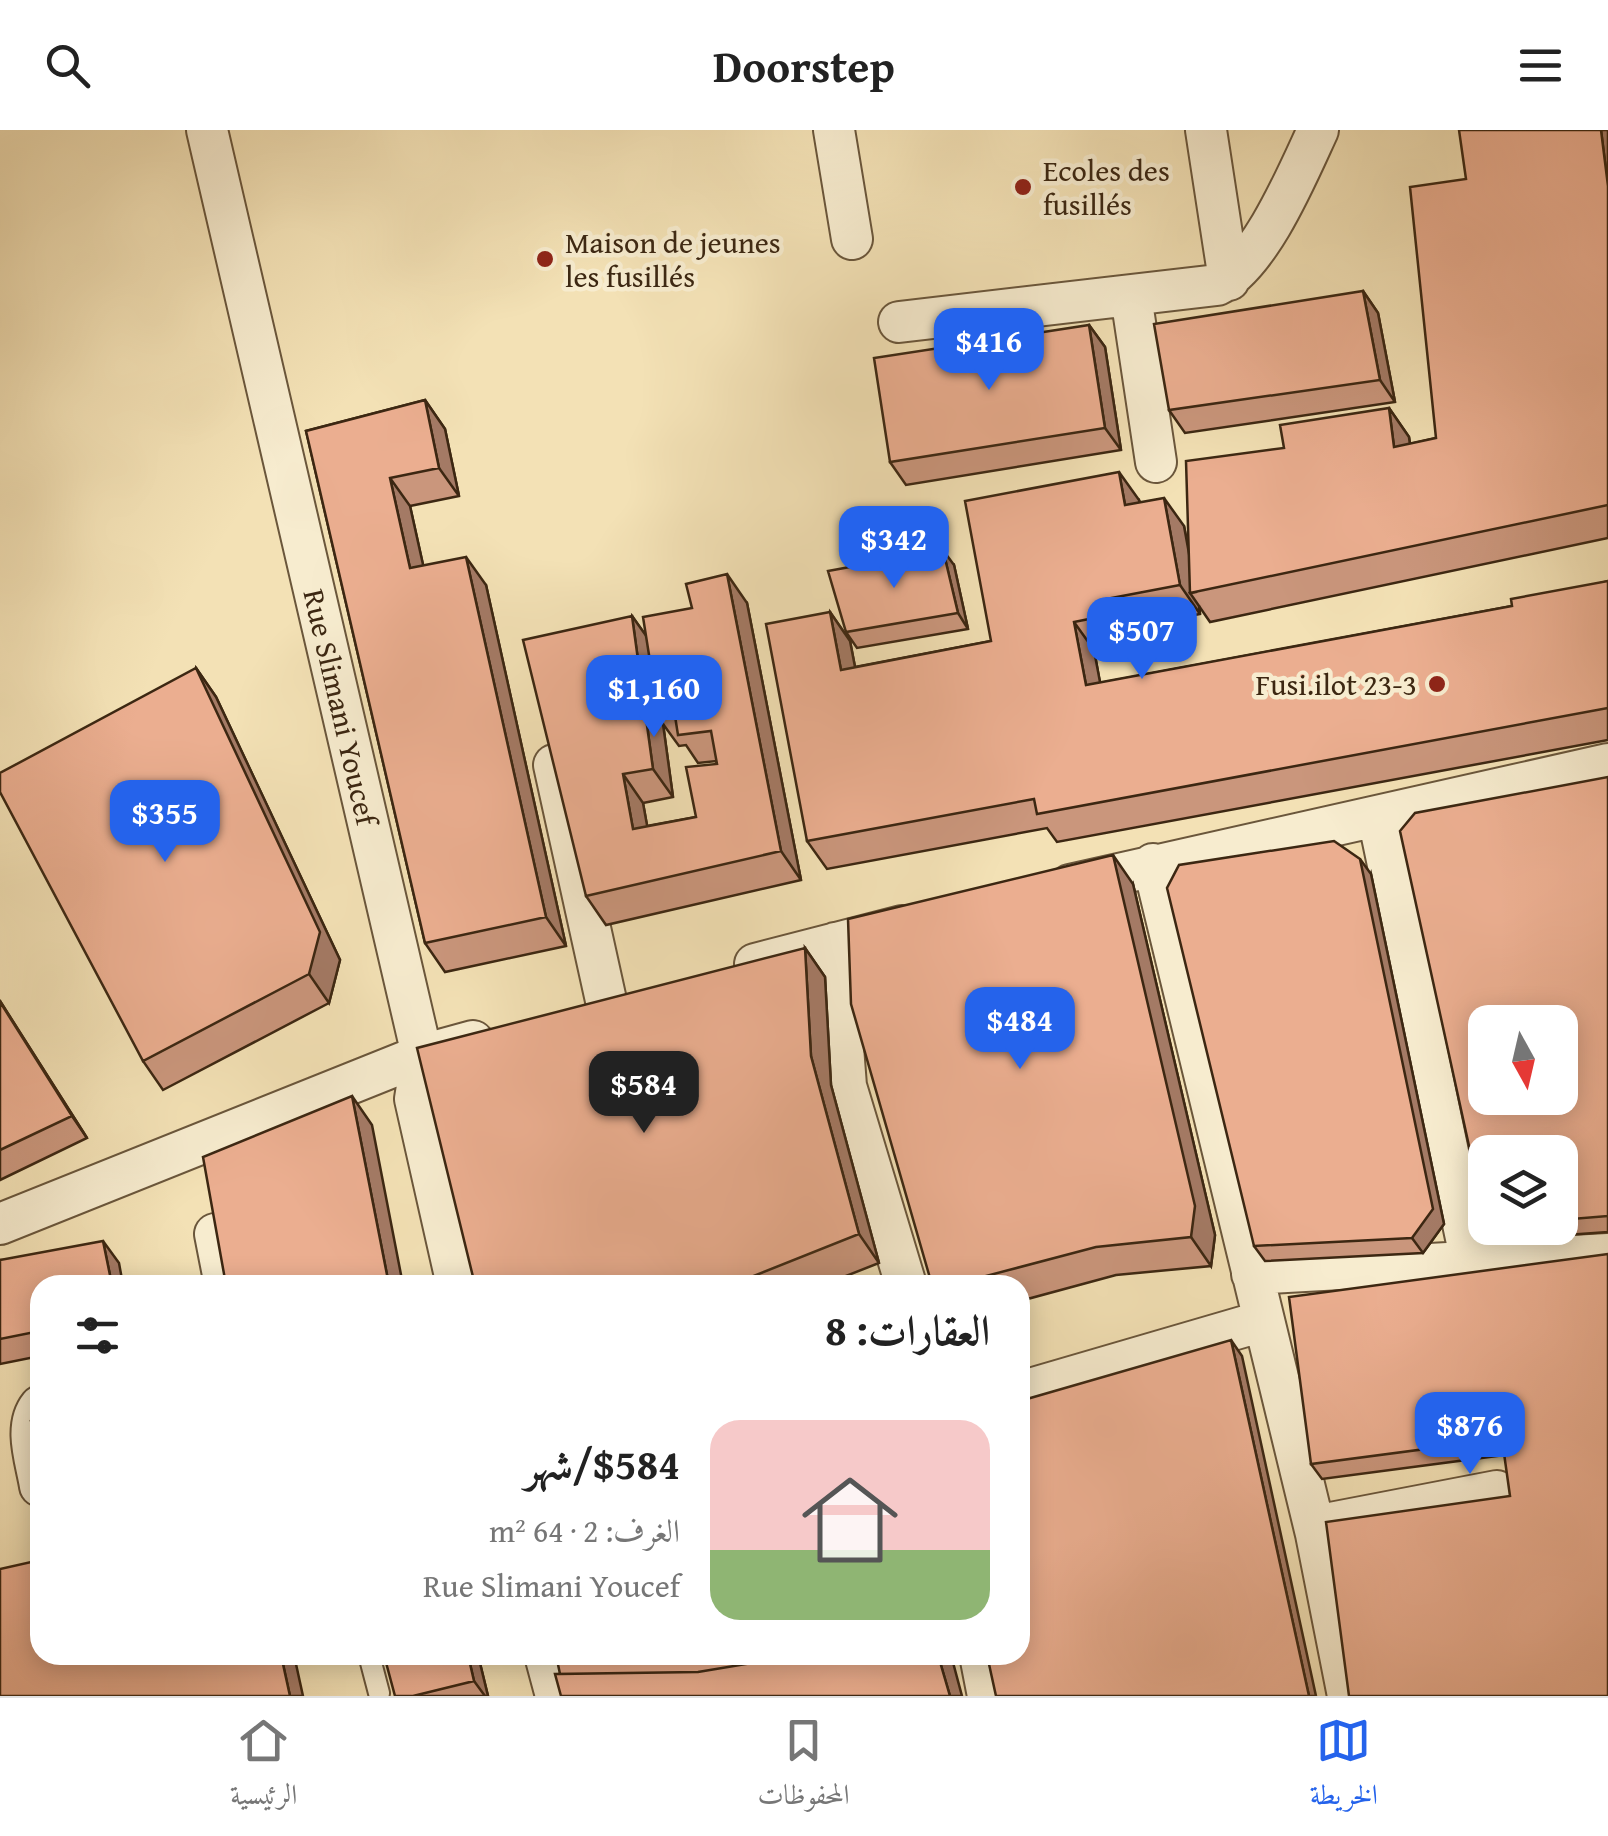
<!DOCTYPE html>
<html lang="ar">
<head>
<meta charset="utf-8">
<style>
	body { margin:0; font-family:"Gentium Book Plus",Amiri,serif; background:#f2f2f2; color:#222; direction:rtl; height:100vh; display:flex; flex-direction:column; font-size:38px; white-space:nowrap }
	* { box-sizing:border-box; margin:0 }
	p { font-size:32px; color:#767676 }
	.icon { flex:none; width:55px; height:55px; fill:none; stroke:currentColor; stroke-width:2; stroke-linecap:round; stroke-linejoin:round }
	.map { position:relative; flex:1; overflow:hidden; direction:ltr }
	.drawer { position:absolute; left:30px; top:1145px; width:1000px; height:390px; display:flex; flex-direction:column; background:#fff; border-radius:30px; box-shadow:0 5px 25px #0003; direction:rtl }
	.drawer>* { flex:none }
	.needle { width:65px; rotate:172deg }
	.tools { position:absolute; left:1468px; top:875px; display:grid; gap:20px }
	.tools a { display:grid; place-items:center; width:110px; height:110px; border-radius:20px; background:#fff; box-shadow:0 5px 25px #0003; font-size:50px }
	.price { position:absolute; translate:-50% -85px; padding:0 22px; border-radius:20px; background:#2563eb; color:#fff; font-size:32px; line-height:65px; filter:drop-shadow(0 2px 5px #0008) }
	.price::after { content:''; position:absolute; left:50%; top:60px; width:30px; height:22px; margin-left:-15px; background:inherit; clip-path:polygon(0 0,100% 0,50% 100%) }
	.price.selected { background:#222; color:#fff }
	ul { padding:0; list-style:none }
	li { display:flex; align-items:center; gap:30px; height:250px; padding:0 40px }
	li span { display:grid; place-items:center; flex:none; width:280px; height:200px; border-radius:30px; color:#555 }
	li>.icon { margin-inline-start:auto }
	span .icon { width:120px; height:120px; fill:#fffc; stroke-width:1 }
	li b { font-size:42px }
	h2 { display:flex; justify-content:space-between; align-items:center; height:120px; padding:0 40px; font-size:42px }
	header { display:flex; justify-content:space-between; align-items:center; height:130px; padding:0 40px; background:#fff; font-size:45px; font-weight:700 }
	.menu { display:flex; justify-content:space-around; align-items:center; height:140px; border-top:2px solid #e0e0e0; background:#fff; font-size:28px; color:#767676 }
	.menu a { display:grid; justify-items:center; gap:5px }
	.menu .selected { color:#2563eb }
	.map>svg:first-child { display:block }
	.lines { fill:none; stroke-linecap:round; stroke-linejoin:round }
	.lane-casing { stroke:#6a563b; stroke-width:24 }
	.street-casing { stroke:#6a563b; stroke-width:44 }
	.lane { stroke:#f7eccf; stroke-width:20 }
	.street { stroke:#f7eccf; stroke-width:40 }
	.wall { fill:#ca967c; stroke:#3c2712; stroke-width:2.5; fill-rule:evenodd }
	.shaded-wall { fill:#a47a65; stroke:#3c2712; stroke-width:2.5 }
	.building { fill:#ebae90; stroke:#3c2712; stroke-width:2.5; fill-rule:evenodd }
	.poi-dot { fill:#8f2418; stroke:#f7eccf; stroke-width:4 }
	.labels { text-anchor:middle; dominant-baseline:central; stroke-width:9; stroke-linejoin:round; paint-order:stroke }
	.poi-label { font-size:30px; fill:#3c2712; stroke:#f7eccf; text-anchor:start }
	.street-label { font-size:30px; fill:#3c2712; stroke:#f7eccf }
</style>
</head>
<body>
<header><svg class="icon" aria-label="menu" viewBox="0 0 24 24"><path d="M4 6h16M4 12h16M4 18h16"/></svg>Doorstep<svg class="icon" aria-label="search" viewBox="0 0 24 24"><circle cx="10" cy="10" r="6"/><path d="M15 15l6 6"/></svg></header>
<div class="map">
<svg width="1608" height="1566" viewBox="0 0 1608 1566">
	<rect width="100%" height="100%" fill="#f3e1b5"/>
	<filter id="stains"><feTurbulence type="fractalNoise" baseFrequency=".002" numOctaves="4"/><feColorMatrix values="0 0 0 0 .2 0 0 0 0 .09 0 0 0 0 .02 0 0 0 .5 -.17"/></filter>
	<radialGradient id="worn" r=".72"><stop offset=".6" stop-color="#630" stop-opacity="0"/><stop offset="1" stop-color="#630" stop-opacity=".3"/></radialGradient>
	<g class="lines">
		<defs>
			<path id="lane" d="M 369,1525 L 379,1563"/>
			<path id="street" d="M 207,0 L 422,925 L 415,969 L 457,1155
				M 834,0 L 852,109
				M 1206,0 L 1229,150
				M 1131,166 L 1156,332
				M 899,192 L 1217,155 C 1260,135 1298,43 1318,0
				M 554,635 L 607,875
				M 1378,687 L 1471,1132
				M 1153,734 L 1316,1404 L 1348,1566
				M 1070,755 L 1608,634
				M 835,813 L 846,956 L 906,1155
				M 755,834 L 902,796
				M 0,1094 L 422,925 L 473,911
				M 215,1104 L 225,1155
				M 1252,1144 L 1608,1124
				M 1020,1262 L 1263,1191
				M 40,1276 C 23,1297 36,1331 40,1356
				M 1315,1396 L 1497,1361
				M 545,1525 L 556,1566
				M 980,1525 L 988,1566"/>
		</defs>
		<!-- lane casing -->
		<use href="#lane" class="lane-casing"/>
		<!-- street casing -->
		<use href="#street" class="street-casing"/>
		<!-- lane -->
		<use href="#lane" class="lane"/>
		<!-- street -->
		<use href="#street" class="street"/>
	</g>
	<!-- wall -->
	<path class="wall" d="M 1608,0 L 1608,408 L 1210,492 L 1199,476 L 1200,484 L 1121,499 L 1124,515 L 1094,520 L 1100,553 L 1512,476 L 1608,451 L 1608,610 L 1057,712 L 1047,698 L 827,739 L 807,711 L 830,482 L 850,511 L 855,537 L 991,511 L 1139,370 L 1140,372 L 1184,396 L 1189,422 L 1284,318 L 1389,278 L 1409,307 L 1410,314 L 1436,308 L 1466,49 Z
		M 1363,161 L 1378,183 L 1395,272 L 1185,303 L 1169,280 Z
		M 1089,195 L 1105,217 L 1121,320 L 906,355 L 890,332 Z
		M 425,270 L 445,299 L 459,366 L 410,376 L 423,435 L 486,455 L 566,816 L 445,842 L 425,813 L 306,301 Z
		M 954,435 L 968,499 L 857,518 L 846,502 Z
		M 747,473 L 801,750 L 606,795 L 586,766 L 632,486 L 646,506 ZM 663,594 L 679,616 L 686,615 L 698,633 L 716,631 L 717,634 L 696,687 L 647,696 L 643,673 L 673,667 Z
		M 196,538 L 216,567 L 340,830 L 329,873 L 163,960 L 143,931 Z
		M 1608,647 L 1608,1102 L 1497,1110 L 1488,1098 L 1560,1098 L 1560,1022 Z
		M 1371,744 L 1444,1094 L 1423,1123 L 1265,1131 L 1254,1116 Z
		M 1133,754 L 1215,1105 L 1211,1136 L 1116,1145 L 1020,1171 L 1020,1155 L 932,1155 Z
		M 805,818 L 825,847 L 831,955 L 879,1133 L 823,1155 L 475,1155 Z
		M 0,871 L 87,1008 L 0,1050 Z
		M 1608,1124 L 1504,1325 L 1322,1349 L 1311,1334 Z
		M 0,1130 L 119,1133 L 40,1155 L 40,1226 L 0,1234 Z
		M 478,1525 L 488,1566 L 395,1566 Z"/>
	<!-- shaded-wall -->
	<path class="shaded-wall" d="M 1601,0 L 1608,0 L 1608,56 Z
		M 1363,161 L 1378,183 L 1395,272 L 1380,250 Z
		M 1089,195 L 1105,217 L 1121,320 L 1105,298 Z
		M 425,270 L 445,299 L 459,366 L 439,338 Z
		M 1389,278 L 1409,307 L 1414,346 L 1394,317 Z
		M 1119,342 L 1139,370 L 1145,403 L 1125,375 Z
		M 390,348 L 410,376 L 430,466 L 410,438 Z
		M 1164,368 L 1184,396 L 1196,462 L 1190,463 L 1199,476 L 1200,484 L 1180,455 Z
		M 943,420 L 954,435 L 968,499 L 958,483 Z
		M 466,427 L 486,455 L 566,816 L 546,787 Z
		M 727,444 L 747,473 L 801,750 L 781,721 Z
		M 1101,470 L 1121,499 L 1124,515 L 1104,486 Z
		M 830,482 L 850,511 L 861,568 L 841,540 Z
		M 632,486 L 652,514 L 659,588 L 663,594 L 673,667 L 653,639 Z
		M 1074,492 L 1094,520 L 1106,584 L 1086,555 Z
		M 196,538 L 216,567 L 340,830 L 329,873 L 309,844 Z
		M 623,644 L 643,673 L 653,728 L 633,699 Z
		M 1113,725 L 1133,754 L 1215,1105 L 1211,1136 L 1191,1107 Z
		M 1360,729 L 1371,744 L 1444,1094 L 1423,1123 L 1412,1108 Z
		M 805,818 L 825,847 L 831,955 L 879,1133 L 859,1104 L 811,926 Z
		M 0,871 L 87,1008 L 72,986 Z
		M 352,966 L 372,995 L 403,1155 L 389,1155 Z
		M 103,1111 L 119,1133 L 123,1155 L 112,1155 Z
		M 1231,1210 L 1242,1226 L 1316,1566 L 1309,1566 Z
		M 281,1525 L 294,1525 L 303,1566 L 290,1566 Z
		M 468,1525 L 478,1525 L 488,1566 L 485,1566 L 474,1551 Z
		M 938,1525 L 951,1525 L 962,1566 L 950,1566 Z"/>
	<!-- building -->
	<path class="building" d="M 1459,0 L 1601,0 L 1608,56 L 1608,375 L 1190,463 L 1186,331 L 1284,318 L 1280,295 L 1389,278 L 1394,317 L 1436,308 L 1410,57 L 1466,49 Z
		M 1363,161 L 1380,250 L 1169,280 L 1154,194 Z
		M 1089,195 L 1105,298 L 890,332 L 874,228 Z
		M 425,270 L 439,338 L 390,348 L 410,438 L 466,427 L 546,787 L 425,813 L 306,301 Z
		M 1119,342 L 1125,375 L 1164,368 L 1180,455 L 1101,470 L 1104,486 L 1074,492 L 1086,555 L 1512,476 L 1511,469 L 1608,451 L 1608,578 L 1037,684 L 1034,669 L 807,711 L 766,494 L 830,482 L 841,540 L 991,511 L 965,371 Z
		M 943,420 L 958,483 L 846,502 L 828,441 Z
		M 727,444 L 781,721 L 586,766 L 523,510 L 632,486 L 653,639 L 623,644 L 633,699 L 696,687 L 686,637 L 717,634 L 711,601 L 678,605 L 675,586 L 659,588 L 643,487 L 692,478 L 686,454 Z
		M 196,538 L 320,802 L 309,844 L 143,931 L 0,662 L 0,643 Z
		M 1608,647 L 1608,1086 L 1560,1090 L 1560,1022 L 1485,1022 L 1485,1089 L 1400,701 L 1415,683 ZM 1485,892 L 1560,892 L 1560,968 L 1485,968 Z
		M 1334,711 L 1360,729 L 1433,1079 L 1412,1108 L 1254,1116 L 1167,758 L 1179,735 Z
		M 1113,725 L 1195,1076 L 1191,1107 L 1096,1117 L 952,1155 L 932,1155 L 851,874 L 848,789 Z
		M 805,818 L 811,926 L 859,1104 L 731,1155 L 475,1155 L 417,918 Z
		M 0,872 L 72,986 L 0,1020 Z
		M 352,966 L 389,1155 L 226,1155 L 203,1027 Z
		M 103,1111 L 112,1155 L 40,1155 L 40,1201 L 0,1209 L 0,1130 Z
		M 1608,1124 L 1608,1566 L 1349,1566 L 1326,1392 L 1510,1366 L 1502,1309 L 1311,1334 L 1289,1167 Z
		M 1231,1210 L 1309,1566 L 996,1566 L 987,1525 L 1020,1525 L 1020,1271 Z
		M 40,1289 L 40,1329 L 31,1291 Z
		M 40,1430 L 40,1525 L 281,1525 L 290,1566 L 0,1566 L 0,1439 Z
		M 384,1525 L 468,1525 L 474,1551 L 413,1566 L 395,1566 Z
		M 556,1525 L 801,1525 L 698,1542 L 560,1544 Z
		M 801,1525 L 938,1525 L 950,1566 L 561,1566 L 555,1544 L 698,1542 Z"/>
	<!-- markers -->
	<g class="poi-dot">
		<circle cx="1023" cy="57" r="10"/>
		<circle cx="545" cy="129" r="10"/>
		<circle cx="1437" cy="554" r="10"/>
	</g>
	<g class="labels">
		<!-- poi labels -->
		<g class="poi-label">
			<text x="1043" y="40">Ecoles des<tspan x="1043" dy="34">fusillés</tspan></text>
			<text x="565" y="112">Maison de jeunes<tspan x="565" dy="34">les fusillés</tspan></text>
			<text x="1417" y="554" text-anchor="end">Fusi.ilot 23-3</text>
		</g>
		<!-- street labels -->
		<g class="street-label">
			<text transform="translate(341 577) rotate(77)">Rue Slimani Youcef</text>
		</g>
	</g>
	<rect width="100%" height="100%" filter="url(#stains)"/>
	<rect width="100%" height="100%" fill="url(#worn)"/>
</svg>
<div class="tools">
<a><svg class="needle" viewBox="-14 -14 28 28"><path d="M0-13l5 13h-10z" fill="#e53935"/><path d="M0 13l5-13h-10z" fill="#767676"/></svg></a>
<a><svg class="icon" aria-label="layers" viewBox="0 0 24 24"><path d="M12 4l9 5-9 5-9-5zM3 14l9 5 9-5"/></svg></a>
</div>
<b class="price" style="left:989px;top:263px">$416</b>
<b class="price" style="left:894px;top:461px">$342</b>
<b class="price" style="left:1142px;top:552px">$507</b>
<b class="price" style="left:654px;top:610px">$1,160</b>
<b class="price" style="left:165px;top:735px">$355</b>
<b class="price" style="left:1020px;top:942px">$484</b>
<b class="price selected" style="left:644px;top:1006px">$584</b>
<b class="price" style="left:1470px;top:1347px">$876</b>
<section class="drawer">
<h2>العقارات: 8<svg class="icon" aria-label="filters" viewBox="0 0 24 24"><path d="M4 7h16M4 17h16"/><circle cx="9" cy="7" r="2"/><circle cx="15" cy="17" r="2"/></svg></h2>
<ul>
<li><span style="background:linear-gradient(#f6c9c9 65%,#8fb573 0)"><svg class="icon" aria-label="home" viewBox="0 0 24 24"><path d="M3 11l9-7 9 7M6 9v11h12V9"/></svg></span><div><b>$584/شهر</b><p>الغرف: 2 · 64 m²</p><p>Rue Slimani Youcef</p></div></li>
</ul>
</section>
</div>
<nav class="menu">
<a class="selected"><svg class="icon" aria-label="map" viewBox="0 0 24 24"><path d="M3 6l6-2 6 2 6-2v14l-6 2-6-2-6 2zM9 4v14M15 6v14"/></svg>الخريطة</a>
<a><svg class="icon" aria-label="saved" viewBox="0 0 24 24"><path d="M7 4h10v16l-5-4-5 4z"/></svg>المحفوظات</a>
<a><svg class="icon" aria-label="home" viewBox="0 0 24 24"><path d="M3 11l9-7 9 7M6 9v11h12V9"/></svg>الرئيسية</a>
</nav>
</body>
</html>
